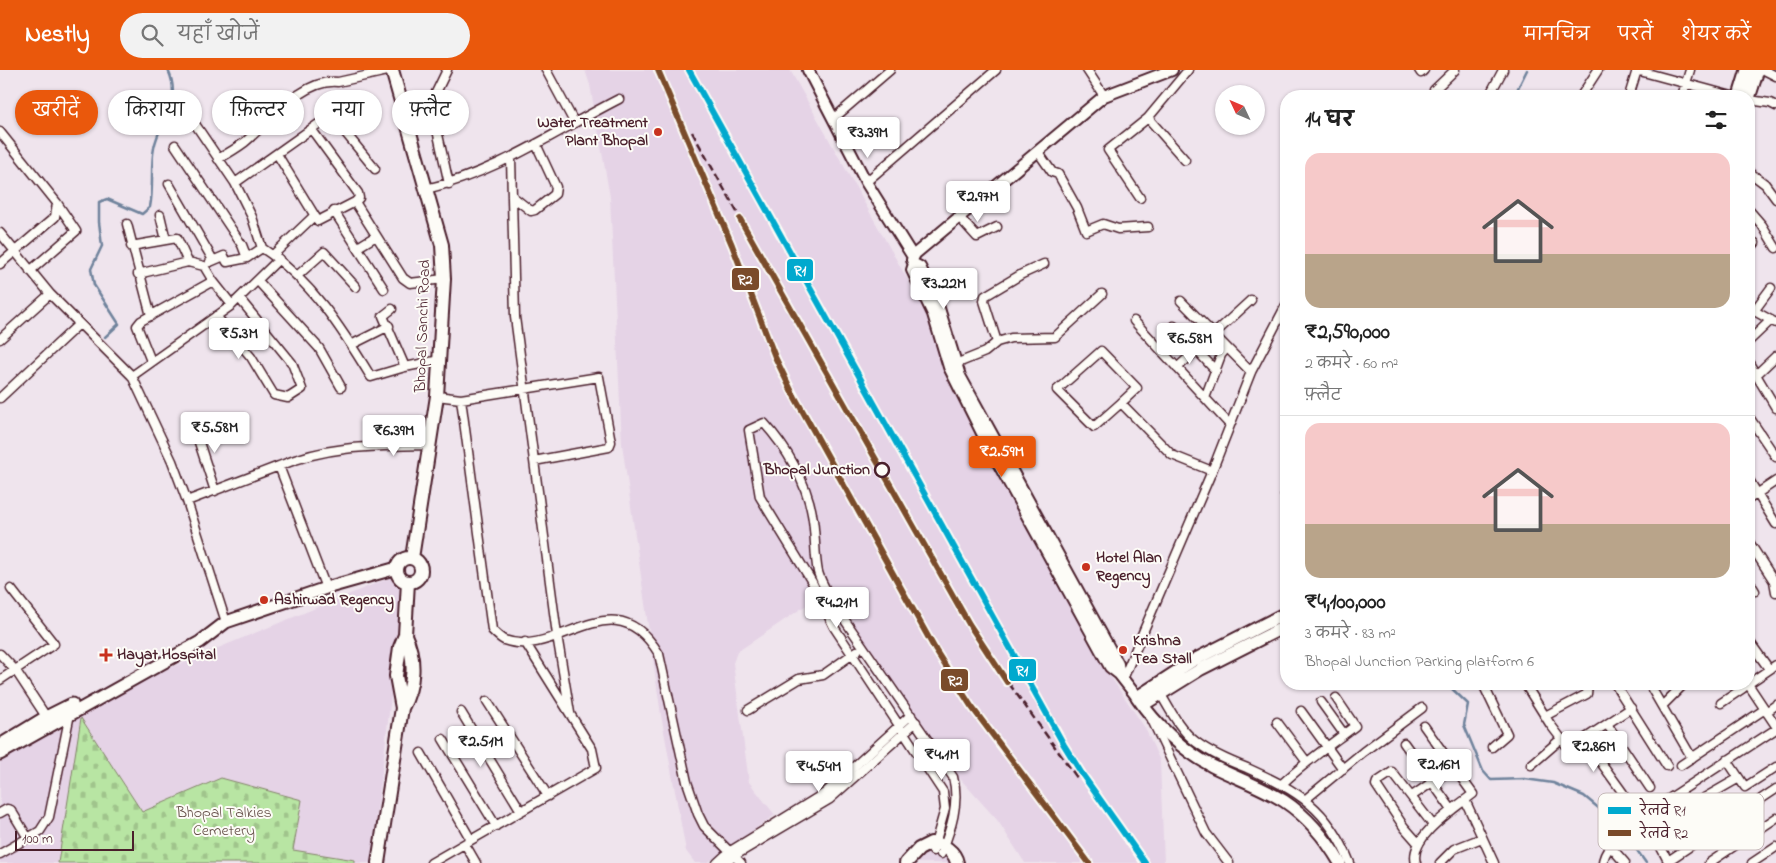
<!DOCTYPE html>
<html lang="hi">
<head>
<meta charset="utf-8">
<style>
	body { margin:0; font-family:"Indie Flower","Playpen Sans Deva",sans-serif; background:#f2f2f2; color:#222; height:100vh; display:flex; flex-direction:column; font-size:19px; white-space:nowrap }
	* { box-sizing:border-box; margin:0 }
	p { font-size:16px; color:#767676 }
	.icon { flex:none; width:28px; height:28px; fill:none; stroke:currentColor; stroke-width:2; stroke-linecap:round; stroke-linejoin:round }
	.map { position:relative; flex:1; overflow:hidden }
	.sheet { position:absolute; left:1280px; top:20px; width:475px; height:600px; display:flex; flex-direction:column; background:#fff; border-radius:20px; box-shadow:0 1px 4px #0004 }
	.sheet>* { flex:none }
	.guide { position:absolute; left:15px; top:20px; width:475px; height:45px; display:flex; gap:10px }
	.needle { width:32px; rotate:314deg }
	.buttons { position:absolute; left:1215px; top:15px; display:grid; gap:10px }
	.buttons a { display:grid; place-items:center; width:50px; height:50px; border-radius:50%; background:#fff; box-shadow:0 1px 4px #0004; font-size:25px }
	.scale { position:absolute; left:15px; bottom:12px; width:119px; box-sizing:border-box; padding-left:5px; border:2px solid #4a1f2b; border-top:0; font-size:14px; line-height:18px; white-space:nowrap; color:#4a1f2b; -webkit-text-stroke:4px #fdfcf7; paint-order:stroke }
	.price { position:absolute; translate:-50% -42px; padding:0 11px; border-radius:5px; background:#fff; color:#222; font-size:16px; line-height:32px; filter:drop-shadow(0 1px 2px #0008) }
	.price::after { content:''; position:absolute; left:50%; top:30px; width:15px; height:11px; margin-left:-8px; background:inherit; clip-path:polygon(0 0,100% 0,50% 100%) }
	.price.selected { background:#ea580c; color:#fff }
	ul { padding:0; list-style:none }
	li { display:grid; align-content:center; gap:10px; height:265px; padding:0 25px }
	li+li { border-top:1px solid #e0e0e0 }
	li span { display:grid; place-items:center; height:155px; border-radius:15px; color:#555 }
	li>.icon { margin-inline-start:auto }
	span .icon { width:90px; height:90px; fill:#fffc; stroke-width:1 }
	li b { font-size:21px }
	h2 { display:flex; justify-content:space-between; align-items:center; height:60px; padding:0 25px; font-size:21px }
	.tag { padding:0 18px; border-radius:22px; background:#fff; box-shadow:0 1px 4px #0004; font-size:18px; line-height:45px }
	.tag.selected { background:#ea580c; color:#fff }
	header { display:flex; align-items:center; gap:30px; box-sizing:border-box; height:70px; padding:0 25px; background:#ea580c; color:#fff }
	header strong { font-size:24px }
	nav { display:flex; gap:28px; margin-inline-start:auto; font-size:18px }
	.search { width:350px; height:45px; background:#f2f2f2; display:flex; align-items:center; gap:12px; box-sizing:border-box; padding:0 18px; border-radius:28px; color:#767676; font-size:19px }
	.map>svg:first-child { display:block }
	.built { fill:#e5d3e6 }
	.cemetery { fill:url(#cemetery-stones); stroke:#818267 }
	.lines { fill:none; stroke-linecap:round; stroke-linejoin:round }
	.stream { stroke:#6f839c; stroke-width:2.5 }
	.minor-casing { stroke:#4a1f2b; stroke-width:11 }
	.tertiary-casing { stroke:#4a1f2b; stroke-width:14 }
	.secondary-casing { stroke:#4a1f2b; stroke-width:15 }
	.primary-casing { stroke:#4a1f2b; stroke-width:16 }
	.minor { stroke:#fdfcf7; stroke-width:8 }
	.tertiary { stroke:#fdfcf7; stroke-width:10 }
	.secondary { stroke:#fdfcf7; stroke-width:11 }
	.primary { stroke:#fdfcf7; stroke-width:12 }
	.rail { stroke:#4a1f2b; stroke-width:2.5; stroke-dasharray:8 4; stroke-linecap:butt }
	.rail-1-casing { stroke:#fdfcf7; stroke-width:10 }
	.rail-2-casing { stroke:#fdfcf7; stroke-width:10 }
	.rail-1 { stroke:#00a9ce; stroke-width:6 }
	.rail-2 { stroke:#7a4b2a; stroke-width:6 }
	.poi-dot { fill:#c8321e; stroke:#fdfcf7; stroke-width:2 }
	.stop-dot { fill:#fdfcf7; stroke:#4a1f2b; stroke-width:2.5 }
	.labels { text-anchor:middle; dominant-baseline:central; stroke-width:4; stroke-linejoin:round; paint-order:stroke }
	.poi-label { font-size:16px; font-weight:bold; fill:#4a1f2b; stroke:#fdfcf7; text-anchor:start }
	.street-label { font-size:16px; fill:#4a1f2b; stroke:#fdfcf7 }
	.stop-label { font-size:16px; font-weight:bold; fill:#4a1f2b; stroke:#fdfcf7; text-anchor:end }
	.park-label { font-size:16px; fill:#665049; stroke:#fdfcf7 }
	.key { fill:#fdfcf7; stroke:#c7baba; stroke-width:1 }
	.key-label { font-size:14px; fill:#4a1f2b }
	.line-badge { stroke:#fdfcf7; stroke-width:2 }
	.badge-label { font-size:14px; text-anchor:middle; font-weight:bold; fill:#fff }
</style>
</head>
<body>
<header>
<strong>Nestly</strong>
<div class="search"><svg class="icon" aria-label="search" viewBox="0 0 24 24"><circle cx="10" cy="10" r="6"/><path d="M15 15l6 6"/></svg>यहाँ खोजें</div>
<nav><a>मानचित्र</a><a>परतें</a><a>शेयर करें</a></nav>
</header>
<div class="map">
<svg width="1776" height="793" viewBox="0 0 1776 793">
	<defs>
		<pattern id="cemetery-stones" width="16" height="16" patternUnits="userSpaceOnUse" patternTransform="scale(1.25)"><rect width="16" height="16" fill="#b8e5a3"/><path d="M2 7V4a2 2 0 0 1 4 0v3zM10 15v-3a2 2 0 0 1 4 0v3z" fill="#a0c48c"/></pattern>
	</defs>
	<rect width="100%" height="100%" fill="#efe4ed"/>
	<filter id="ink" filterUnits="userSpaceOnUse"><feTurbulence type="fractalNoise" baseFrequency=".02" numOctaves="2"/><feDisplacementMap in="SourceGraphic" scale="10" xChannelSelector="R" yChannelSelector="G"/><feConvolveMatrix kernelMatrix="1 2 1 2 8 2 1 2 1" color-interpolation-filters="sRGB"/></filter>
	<g filter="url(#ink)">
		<!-- built -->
		<path class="built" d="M 585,0 L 790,0 L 919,230 L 936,268 L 948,310 L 1096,585 L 1145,658 L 1160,691 L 1164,793 L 1025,793 L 998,751 L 911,654 L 833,517 L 737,582 L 733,593 L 749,712 L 775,745 L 707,793 L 695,793 L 686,781 L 661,645 L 622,374 L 610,127 L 590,15 Z
			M 406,501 L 371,793 L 0,793 L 0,684 L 72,638 Z
			M 939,770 L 957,793 L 915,793 Z"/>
		<!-- cemetery -->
		<path class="cemetery" d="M 81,648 L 142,742 L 221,708 L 302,730 L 293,780 L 355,790 L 355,793 L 58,793 Z"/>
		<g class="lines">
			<!-- stream -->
			<path class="stream" d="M 1514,26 L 1527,0
				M 105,267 L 119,254 L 94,215 L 91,199 L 102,176 L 99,152 L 99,132 L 107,129 L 142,144 L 150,137 C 154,118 150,97 154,78 C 159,51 183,32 168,0
				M 1447,614 L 1468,634 L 1464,655 L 1483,701 L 1491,710 L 1525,709 L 1553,713 L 1584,726 L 1619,755 L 1646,793"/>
			<defs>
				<path id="minor" d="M 447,0 L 431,33 L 449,114
					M 546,0 L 574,52
					M 1087,0 L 1104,26
					M 1419,0 L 1421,3 L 1424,0
					M 1636,0 L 1732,26
					M 1764,0 L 1776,6
					M 1434,20 L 1455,0
					M 1489,26 L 1503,0
					M 1581,26 L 1598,0
					M 1629,26 L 1637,0
					M 1682,26 L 1690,0
					M 1749,30 L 1770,33 L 1776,36
					M 1148,48 L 1185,90
					M 833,49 L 890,0
					M 193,51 L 235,113 L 252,147 L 262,178 C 310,209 342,259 371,307 L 405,297 L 440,290
					M 312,60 L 358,123 L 359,128 L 355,132 L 403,208 L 410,213 L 444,209
					M 0,62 L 57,133 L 76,161 L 30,201
					M 175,75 L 242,175 L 247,188
					M 1038,82 L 1052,102 L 1058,104 L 1077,138 L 1086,161 L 1103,154 L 1118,159 L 1148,157
					M 277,84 L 318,151 L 355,132
					M 511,88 L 515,247 L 557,565 L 570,643
					M 218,89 C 227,84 237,78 245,72 C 269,52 303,8 338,12 L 392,0
					M 1749,102 L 1765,114 L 1776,129
					M 866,112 L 996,0
					M 235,113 L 331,45 L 375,99
					M 169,114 L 213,190
					M 426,119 C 496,103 556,61 619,29
					M 512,126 L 531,141 L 535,140 L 555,124 L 556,117 L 536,74
					M 1140,128 L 1108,80 L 1148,48 L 1188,0
					M 1749,140 L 1762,155 L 1776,178
					M 334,141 L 384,219
					M 160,145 L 166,170
					M 959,147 L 977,167 L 997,157
					M 127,154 L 151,246
					M 0,163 L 50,224 L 132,306 L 172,391 L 187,431 L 226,552
					M 131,176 L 177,168 L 188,192
					M 358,177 L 376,166
					M 1749,179 L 1755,173
					M 273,185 L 314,146
					M 210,192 L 224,186 L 227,192 L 247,188 L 262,178
					M 0,194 L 55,147 L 57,133
					M 138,204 L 188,192 L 204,196 L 213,211 L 232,235
					M 297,206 L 324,182 L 356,217
					M 258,211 L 319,278 L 341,317
					M 1181,231 L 1251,302
					M 1749,238 L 1776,253
					M 392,239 L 383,246 L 405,297
					M 1754,241 L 1771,218
					M 216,246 L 251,287 L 274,325 L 288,328 L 302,319 L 292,293 L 239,228
					M 1134,251 L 1230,355
					M 1174,256 L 1216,301
					M 0,269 L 50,224
					M 1749,271 L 1771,250
					M 997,272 L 984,231 L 985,226 L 1022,204 L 1044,194
					M 351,275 L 389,256
					M 151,291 L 137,256 L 141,251 L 213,211
					M 1749,293 L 1776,338
					M 953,295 L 985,282 L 997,272 L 1011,268 L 1055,267 L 1102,224
					M 1177,298 L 1251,230
					M 1756,305 L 1776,286
					M 132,306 L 232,235 L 279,189
					M 437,326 L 461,329 L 599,307 L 611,372 L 609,377 L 534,391
					M 0,328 L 79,254
					M 1205,328 L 1221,285 L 1227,278
					M 461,329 L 492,560 C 495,563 500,568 504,570 C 559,590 613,507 659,584 L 687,712 L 698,744 L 704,756 L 741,793
					M 1121,333 L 1094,357 L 1057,320 L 1101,281 L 1137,318 L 1121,333 L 1172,385 L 1212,401
					M 1749,347 L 1776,387
					M 193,354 L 215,421
					M 279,396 C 327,375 377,376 428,375
					M 1749,410 L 1776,454
					M 1285,425 L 1286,427
					M 1749,429 L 1776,411
					M 187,431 L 279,396 L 326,518
					M 1749,472 L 1774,511 L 1776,522
					M 1749,511 L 1755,521
					M 1749,571 L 1769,599
					M 0,584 L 16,601 L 49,651
					M 1123,609 L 1212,401 L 1251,302 L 1286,235
					M 0,610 L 54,574 L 11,519
					M 1483,614 L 1507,664 L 1492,677
					M 1525,614 L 1550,654 L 1569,679 L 1631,638
					M 1615,614 L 1667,696
					M 1649,614 L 1692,688
					M 1738,614 L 1742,619 L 1748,614 L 1776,656
					M 1748,614 L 1776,595
					M 1160,623 C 1170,640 1180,660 1196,672 C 1212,684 1229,691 1247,698 C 1298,721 1328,738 1350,793
					M 487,631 L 548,726
					M 1321,632 L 1344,664
					M 1721,633 L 1742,619
					M 1662,636 L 1684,614
					M 748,640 L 799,609 L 823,605 L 857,581
					M 1301,641 L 1343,699
					M 461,642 L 521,741
					M 1766,642 L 1776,635
					M 1545,646 L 1587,624 L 1588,614
					M 1152,650 L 1206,763 L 1229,793
					M 1277,652 L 1306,691
					M 1607,654 L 1650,718
					M 443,669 L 496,756
					M 1584,669 L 1623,723
					M 1404,673 L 1452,740
					M 421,683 L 471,770
					M 1727,690 L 1745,717 L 1776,697
					M 1531,695 L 1561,669
					M 1681,695 L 1765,639
					M 1282,714 C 1305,692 1330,675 1355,656 L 1336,628
					M 1412,726 L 1453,698
					M 1306,729 L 1363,682 L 1422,638
					M 1465,730 L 1494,793
					M 0,743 L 7,739 L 11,740 L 28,768
					M 1644,745 L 1668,791 L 1776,719
					M 1650,759 L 1739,708
					M 465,774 L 476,793
					M 1419,774 L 1404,757 L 1376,715 L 1377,712 L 1392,702 L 1433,755
					M 1610,776 L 1625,793
					M 933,781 L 945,739 L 943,722 L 834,557 L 812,512 L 760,427 L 749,360 L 764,353 C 786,377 806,411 812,444 C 816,463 814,483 818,502 C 821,513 828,523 833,533 L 953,707 C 960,733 951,759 941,784
					M 0,784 L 40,761 L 49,747 L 70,644
					M 431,793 L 596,698 L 592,679 L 525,572
					M 717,793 L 729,782 L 825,723 L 911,645
					M 726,793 L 734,786 L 830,729 L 916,652
					M 1416,793 C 1408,768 1455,738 1473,724 L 1424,656
					M 1440,793 L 1454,779 L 1482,768
					M 1603,793 C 1604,774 1631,761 1644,745 L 1776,659
					M 1709,793 L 1776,748
					M 1752,793 L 1776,777"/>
				<path id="tertiary" d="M 808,0 L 866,112 L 913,187
					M 914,194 L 920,197 L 937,232 L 960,306 L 1118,594 L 1119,604
					M 1137,627 L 1119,604 L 1110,597 L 986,371 L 949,297 L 933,244 L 912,200 L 914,194 L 912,190 L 915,184 L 1104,26 L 1172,0"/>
				<path id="secondary" d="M 1739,26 L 1747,0
					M 1749,28 L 1758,0
					M 1286,543 L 1194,590 L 1137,627 C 1155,654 1183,681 1212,696 C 1236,708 1262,717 1284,731 C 1308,747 1326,769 1340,793
					M 1143,635 L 1201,599 L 1286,556
					M 0,675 L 46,647 L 72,634
					M 0,684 L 200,572 L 226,552 L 326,518 L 397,498"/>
				<path id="primary" d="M 392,0 L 442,175 L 444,209 L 437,326 L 412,488
					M397 500a12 12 0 1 1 24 0a12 12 0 1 1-24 0Z
					M 402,638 C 415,615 416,588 405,565
					M 378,793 L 402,638 L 396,606 L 400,577 L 405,565 L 408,512
					M 906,793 L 919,779 L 931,773 C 943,773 955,782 957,793"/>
			</defs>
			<!-- minor casing -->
			<use href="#minor" class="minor-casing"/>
			<!-- tertiary casing -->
			<use href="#tertiary" class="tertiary-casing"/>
			<!-- secondary casing -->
			<use href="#secondary" class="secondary-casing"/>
			<!-- primary casing -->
			<use href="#primary" class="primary-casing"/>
			<!-- minor -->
			<use href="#minor" class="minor"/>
			<!-- tertiary -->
			<use href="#tertiary" class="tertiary"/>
			<!-- secondary -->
			<use href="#secondary" class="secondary"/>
			<!-- primary -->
			<use href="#primary" class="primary"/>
			<!-- rail -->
			<path class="rail" d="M 658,0 L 732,175 L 775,287 L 792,322 L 936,581 L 971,636 L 1089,793
				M 692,62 L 969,554 L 995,594 L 1078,709"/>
			<defs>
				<path id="rail-1" d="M 689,0 L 1064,675 L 1082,704 L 1145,793"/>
				<path id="rail-2" d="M 658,0 L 732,175 L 775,287 L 792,322 L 936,581 L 971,636 L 1089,793
					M 740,149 L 969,554 L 1007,612"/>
			</defs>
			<!-- rail-1 casing -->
			<use href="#rail-1" class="rail-1-casing"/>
			<!-- rail-2 casing -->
			<use href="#rail-2" class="rail-2-casing"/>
			<!-- rail-1 -->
			<use href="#rail-1" class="rail-1"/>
			<!-- rail-2 -->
			<use href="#rail-2" class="rail-2"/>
		</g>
	</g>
	<!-- markers -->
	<g class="poi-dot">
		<circle cx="658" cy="62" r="5"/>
		<circle cx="1086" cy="497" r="5"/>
		<circle cx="264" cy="530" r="5"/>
		<circle cx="1123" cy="580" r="5"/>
		<path d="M103.5 577.5h5v5h5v5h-5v5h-5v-5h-5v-5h5z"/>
	</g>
	<circle class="stop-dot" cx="882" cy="400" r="7"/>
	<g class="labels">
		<!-- poi labels -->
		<g class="poi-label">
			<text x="648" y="53" text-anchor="end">Water Treatment<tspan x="648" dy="18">Plant Bhopal</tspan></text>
			<text x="1096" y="488">Hotel Alan<tspan x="1096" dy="18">Regency</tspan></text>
			<text x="274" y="530">Ashirwad Regency</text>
			<text x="1133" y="571">Krishna<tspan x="1133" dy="18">Tea Stall</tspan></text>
			<text x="117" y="585">Hayat Hospital</text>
		</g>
		<!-- street labels -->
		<g class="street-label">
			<text transform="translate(423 256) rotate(-88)">Bhopal Sanchi Road</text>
		</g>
		<!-- stop labels -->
		<g class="stop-label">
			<text x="870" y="400">Bhopal Junction</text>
		</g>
		<!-- park labels -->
		<g class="park-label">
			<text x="224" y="743">Bhopal Talkies<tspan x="224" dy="18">Cemetery</tspan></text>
		</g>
	</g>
	<!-- legend -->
	<rect x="1598" y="723" width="166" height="57" rx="8" class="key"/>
	<rect x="1608" y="737" width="23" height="7" fill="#00a9ce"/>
	<rect x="1608" y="760" width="23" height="6" fill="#7a4b2a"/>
	<g class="key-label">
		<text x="1640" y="745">रेलवे R1</text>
		<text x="1640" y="768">रेलवे R2</text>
	</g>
	<g class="line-badge">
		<rect x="786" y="188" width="28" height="24" rx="5" fill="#00a9ce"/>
		<rect x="731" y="197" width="29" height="24" rx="5" fill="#7a4b2a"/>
		<rect x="1008" y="588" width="29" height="24" rx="5" fill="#00a9ce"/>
		<rect x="940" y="598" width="29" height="24" rx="5" fill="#7a4b2a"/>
	</g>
	<g class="badge-label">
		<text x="800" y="205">R1</text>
		<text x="745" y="214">R2</text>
		<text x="1022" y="605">R1</text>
		<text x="955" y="615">R2</text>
	</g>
</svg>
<div class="buttons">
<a><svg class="needle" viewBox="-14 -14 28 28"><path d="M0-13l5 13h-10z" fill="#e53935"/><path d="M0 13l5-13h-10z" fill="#767676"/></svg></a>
</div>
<div class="scale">100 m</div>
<b class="price" style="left:868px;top:89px">₹3.39M</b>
<b class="price" style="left:978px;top:153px">₹2.97M</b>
<b class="price" style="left:944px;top:240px">₹3.22M</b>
<b class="price" style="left:239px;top:290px">₹5.3M</b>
<b class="price" style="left:1190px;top:295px">₹6.58M</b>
<b class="price" style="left:215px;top:384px">₹5.58M</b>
<b class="price" style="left:394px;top:387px">₹6.39M</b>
<b class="price selected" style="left:1002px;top:408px">₹2.59M</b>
<b class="price" style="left:837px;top:559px">₹4.21M</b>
<b class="price" style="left:481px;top:698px">₹2.51M</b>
<b class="price" style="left:1594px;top:703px">₹2.86M</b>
<b class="price" style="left:942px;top:711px">₹4.1M</b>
<b class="price" style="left:1439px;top:721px">₹2.16M</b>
<b class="price" style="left:819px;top:723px">₹4.54M</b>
<div class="guide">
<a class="tag selected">खरीदें</a>
<a class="tag">किराया</a>
<a class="tag">फ़िल्टर</a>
<a class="tag">नया</a>
<a class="tag">फ़्लैट</a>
</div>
<section class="sheet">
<h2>14 घर<svg class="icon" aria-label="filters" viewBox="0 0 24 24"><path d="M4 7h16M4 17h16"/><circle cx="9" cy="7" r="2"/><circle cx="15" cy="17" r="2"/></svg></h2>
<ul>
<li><span style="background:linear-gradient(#f6c9c9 65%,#b9a48a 0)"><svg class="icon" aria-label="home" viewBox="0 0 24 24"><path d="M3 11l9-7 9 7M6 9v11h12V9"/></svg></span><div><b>₹2,590,000</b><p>2 कमरे · 60 m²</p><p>फ़्लैट</p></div></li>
<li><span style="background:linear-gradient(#f6c9c9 65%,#b9a48a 0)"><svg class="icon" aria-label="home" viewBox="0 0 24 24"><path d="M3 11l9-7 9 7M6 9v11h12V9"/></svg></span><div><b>₹4,100,000</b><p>3 कमरे · 83 m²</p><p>Bhopal Junction Parking platform 6</p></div></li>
</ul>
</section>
</div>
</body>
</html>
